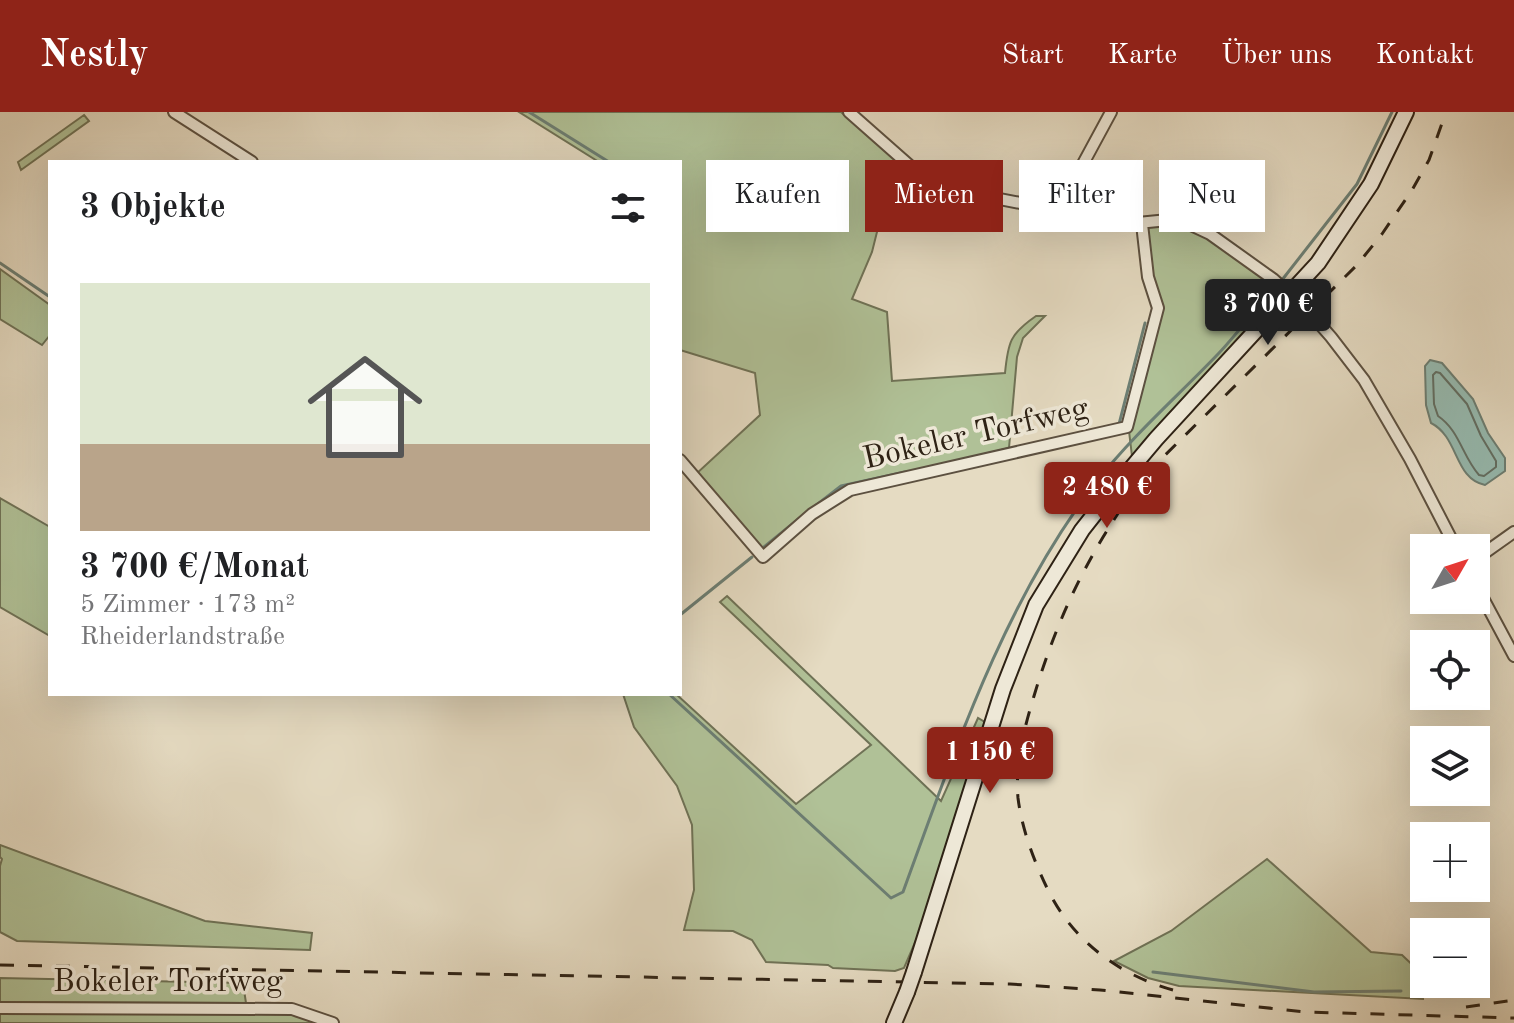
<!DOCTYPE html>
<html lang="de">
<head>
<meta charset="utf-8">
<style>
	body { margin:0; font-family:"Old Standard TT",serif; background:#f6f6f6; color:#202124; height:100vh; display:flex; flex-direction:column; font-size:30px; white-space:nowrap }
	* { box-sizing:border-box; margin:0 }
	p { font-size:26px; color:#757577 }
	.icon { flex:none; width:44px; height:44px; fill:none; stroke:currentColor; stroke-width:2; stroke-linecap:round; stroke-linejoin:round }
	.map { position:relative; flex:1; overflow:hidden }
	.panel { position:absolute; left:48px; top:48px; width:634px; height:536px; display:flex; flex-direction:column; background:#fff; border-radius:0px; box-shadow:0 8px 32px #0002 }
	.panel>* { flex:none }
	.hud { position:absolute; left:706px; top:48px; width:688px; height:72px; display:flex; gap:16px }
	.needle { width:52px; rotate:51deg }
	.tools { position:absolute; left:1410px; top:422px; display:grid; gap:16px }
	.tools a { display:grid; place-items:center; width:80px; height:80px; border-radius:0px; background:#fff; box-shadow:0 8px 32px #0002; font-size:40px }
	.price { position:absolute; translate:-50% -68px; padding:0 18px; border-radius:8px; background:#8f2418; color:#fff; font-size:26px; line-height:52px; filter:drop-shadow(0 2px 4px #0008) }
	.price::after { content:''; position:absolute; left:50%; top:48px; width:24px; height:18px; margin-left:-12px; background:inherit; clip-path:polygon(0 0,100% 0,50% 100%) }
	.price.active { background:#222; color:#fff }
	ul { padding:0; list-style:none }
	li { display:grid; align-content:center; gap:16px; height:424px; padding:0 32px }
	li+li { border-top:2px solid #e0e0e0 }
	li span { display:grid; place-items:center; height:248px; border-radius:0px; color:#555 }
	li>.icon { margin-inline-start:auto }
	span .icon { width:144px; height:144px; fill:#fffc; stroke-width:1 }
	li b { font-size:34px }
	h2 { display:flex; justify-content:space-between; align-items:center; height:96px; padding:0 32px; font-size:34px }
	.chip { padding:0 28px; border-radius:0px; background:#fff; box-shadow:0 8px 32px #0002; font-size:28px; line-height:72px }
	.chip.active { background:#8f2418; color:#fff }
	header { display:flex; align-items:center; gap:48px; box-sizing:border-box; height:112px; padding:0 40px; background:#8f2418; color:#fff }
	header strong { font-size:38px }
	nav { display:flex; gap:44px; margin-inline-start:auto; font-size:28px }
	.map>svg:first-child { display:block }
	.green { fill:#b0c197; stroke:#6f7256; stroke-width:2 }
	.water { fill:#96bbb1; stroke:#6c7e73; stroke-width:2 }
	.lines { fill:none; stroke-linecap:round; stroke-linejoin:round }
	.shore { stroke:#626e63; stroke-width:2 }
	.stream { stroke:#6c7e73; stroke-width:3 }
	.street-casing { stroke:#5c5040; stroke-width:14 }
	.secondary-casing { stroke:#2e2215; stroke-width:18 }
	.street { stroke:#eee8d7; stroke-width:10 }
	.secondary { stroke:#eee8d7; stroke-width:14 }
	.rail { stroke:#2e2215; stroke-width:3; stroke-dasharray:14 14; stroke-linecap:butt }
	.secondary-bridge-casing { stroke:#2e2215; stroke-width:18; stroke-linecap:butt }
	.secondary-bridge { stroke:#eee8d7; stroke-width:14 }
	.labels { text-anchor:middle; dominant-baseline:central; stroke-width:7; stroke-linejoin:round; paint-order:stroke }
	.street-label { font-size:32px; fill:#2e2215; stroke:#eee8d7 }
</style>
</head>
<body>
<header>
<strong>Nestly</strong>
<nav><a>Start</a><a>Karte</a><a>Über uns</a><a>Kontakt</a></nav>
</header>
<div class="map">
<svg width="1514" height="911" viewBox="0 0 1514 911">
	<rect width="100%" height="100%" fill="#e5dbc2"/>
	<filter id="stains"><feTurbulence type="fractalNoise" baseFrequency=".0025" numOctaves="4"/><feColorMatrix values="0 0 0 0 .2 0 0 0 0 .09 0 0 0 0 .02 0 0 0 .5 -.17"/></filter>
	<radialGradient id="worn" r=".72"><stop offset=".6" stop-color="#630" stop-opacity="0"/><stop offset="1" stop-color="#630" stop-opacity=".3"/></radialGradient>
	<!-- green -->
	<path class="green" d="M 519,0 L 841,0 L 925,74 L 890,68 L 872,140 L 852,187 L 887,200 L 892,269 L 1005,261 C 1008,230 1010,222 1036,204 L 1045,204 L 1023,226 L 1017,245 L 1009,336 L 850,375 L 762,440 L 696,362 L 760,303 L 755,261 L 680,238 L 680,50 L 599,50 Z
		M 84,3 L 89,9 L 21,58 L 18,50 Z
		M 1173,112 L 1204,124 L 1269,169 L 1277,177 L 1277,187 L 1132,344 L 1129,319 L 1161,195 L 1155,175 L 1144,114 Z
		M 0,157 L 50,193 L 50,223 L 42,233 L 0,207 Z
		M 0,386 L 50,415 L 50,524 L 0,495 Z
		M 727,484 L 941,689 L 978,606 L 988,612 L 920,819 L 904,856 L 895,859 L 833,856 L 828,853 L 766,850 L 752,828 L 733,819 L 684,818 L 694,778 L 692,713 L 677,674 L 634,615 L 623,582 L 676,582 L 796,692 L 871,633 L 720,490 Z
		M 0,733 L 205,809 L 312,821 L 310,838 L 17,829 L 0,820 L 0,754 L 2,747 L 0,745 Z
		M 1267,747 L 1371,840 L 1402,843 L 1422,862 L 1423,887 L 1179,874 L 1148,866 L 1114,849 L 1171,819 Z
		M 0,866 L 243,871 L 246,891 L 0,890 Z
		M 292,901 L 317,907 L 316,911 L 0,911 L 0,902 Z"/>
	<!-- water -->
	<path class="water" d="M 1430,248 L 1442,251 L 1473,287 L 1488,321 L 1505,346 L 1505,359 L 1485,373 C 1454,367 1459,325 1431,311 L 1426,293 L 1425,254 Z"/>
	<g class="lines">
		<!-- shore -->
		<path class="shore" d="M 1436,260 L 1440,261 L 1467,292 L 1481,324 L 1496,349 L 1496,355 L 1484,364 L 1479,363 C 1462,344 1460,319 1438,304 L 1434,292 L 1433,263 Z"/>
		<!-- stream -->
		<path class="stream" d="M 529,0 L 609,50
			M 0,151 L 50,185
			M 1282,168 L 1357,72 L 1392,0
			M 1119,312 L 1145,211
			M 810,398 L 841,374 L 905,360
			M 764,435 L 801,405
			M 680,503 L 752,445
			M 669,582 L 891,786 L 903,780 C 955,638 1004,489 1097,369 C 1134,322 1179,283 1219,241 C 1236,223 1251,203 1266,185
			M 1153,860 L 1314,880 L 1401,879"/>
		<defs>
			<path id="street" d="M 174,0 L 252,50
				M 849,0 L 926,68 L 943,76 L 1128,112 L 1178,107 L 1210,122 L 1273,167 L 1309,200 L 1331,225 L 1364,268 L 1410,347 L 1456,436
				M 1058,98 L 1111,0
				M 680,348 L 763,445 L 812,402 L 850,378 L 1127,315 L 1158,196 L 1148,165 L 1142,112
				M 1476,447 L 1514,420
				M 1476,473 L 1514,544
				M 0,896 L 292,897 L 333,911"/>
			<path id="secondary" d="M 914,860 L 1003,577 L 1036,493 L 1082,418 L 1119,371 L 1156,327 L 1318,151 L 1371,72 L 1406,0
				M 894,911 L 907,880"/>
		</defs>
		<!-- street casing -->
		<use href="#street" class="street-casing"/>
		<!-- secondary casing -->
		<use href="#secondary" class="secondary-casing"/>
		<!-- street -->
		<use href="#street" class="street"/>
		<!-- secondary -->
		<use href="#secondary" class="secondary"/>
		<!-- rail -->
		<path class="rail" d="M 0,853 L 1010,872 L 1100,878 L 1306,900 L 1514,906
			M 1173,878 C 1119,863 1073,829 1048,778 C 1034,749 1022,718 1018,686 C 1015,651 1024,617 1034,584 C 1059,500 1093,432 1146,362 L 1357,153 L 1382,122 L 1412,78 L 1429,48 L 1446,0
			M 1466,895 L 1514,888"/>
		<defs>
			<path id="secondary-bridge" d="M 907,880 L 914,860"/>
		</defs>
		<!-- secondary-bridge casing -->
		<use href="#secondary-bridge" class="secondary-bridge-casing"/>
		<!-- secondary-bridge -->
		<use href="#secondary-bridge" class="secondary-bridge"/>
	</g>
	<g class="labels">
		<!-- street labels -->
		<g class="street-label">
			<text transform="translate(976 323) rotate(-13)">Bokeler Torfweg</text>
			<text x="168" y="871">Bokeler Torfweg</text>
		</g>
	</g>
	<rect width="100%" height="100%" filter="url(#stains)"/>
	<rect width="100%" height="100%" fill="url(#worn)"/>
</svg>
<div class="tools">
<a><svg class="needle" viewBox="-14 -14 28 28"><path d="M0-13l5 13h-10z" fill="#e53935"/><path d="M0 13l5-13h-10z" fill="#757577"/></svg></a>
<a><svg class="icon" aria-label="locate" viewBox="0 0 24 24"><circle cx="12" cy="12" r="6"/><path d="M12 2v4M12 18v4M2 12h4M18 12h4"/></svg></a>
<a><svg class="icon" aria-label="layers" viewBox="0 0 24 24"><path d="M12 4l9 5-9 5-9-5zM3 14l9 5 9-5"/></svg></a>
<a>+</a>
<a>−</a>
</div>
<b class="price active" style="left:1268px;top:235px">3 700 €</b>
<b class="price" style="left:1107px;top:418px">2 480 €</b>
<b class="price" style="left:990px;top:683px">1 150 €</b>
<div class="hud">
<a class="chip">Kaufen</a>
<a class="chip active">Mieten</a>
<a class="chip">Filter</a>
<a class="chip">Neu</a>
</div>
<section class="panel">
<h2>3 Objekte<svg class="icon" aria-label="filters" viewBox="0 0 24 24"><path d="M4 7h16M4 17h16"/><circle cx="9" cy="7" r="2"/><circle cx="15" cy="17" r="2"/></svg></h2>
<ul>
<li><span style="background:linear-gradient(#dfe7d0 65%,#b9a48a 0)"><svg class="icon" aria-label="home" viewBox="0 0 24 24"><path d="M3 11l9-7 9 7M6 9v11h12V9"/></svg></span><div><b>3 700 €/Monat</b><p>5 Zimmer · 173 m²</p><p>Rheiderlandstraße</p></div></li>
</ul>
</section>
</div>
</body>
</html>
